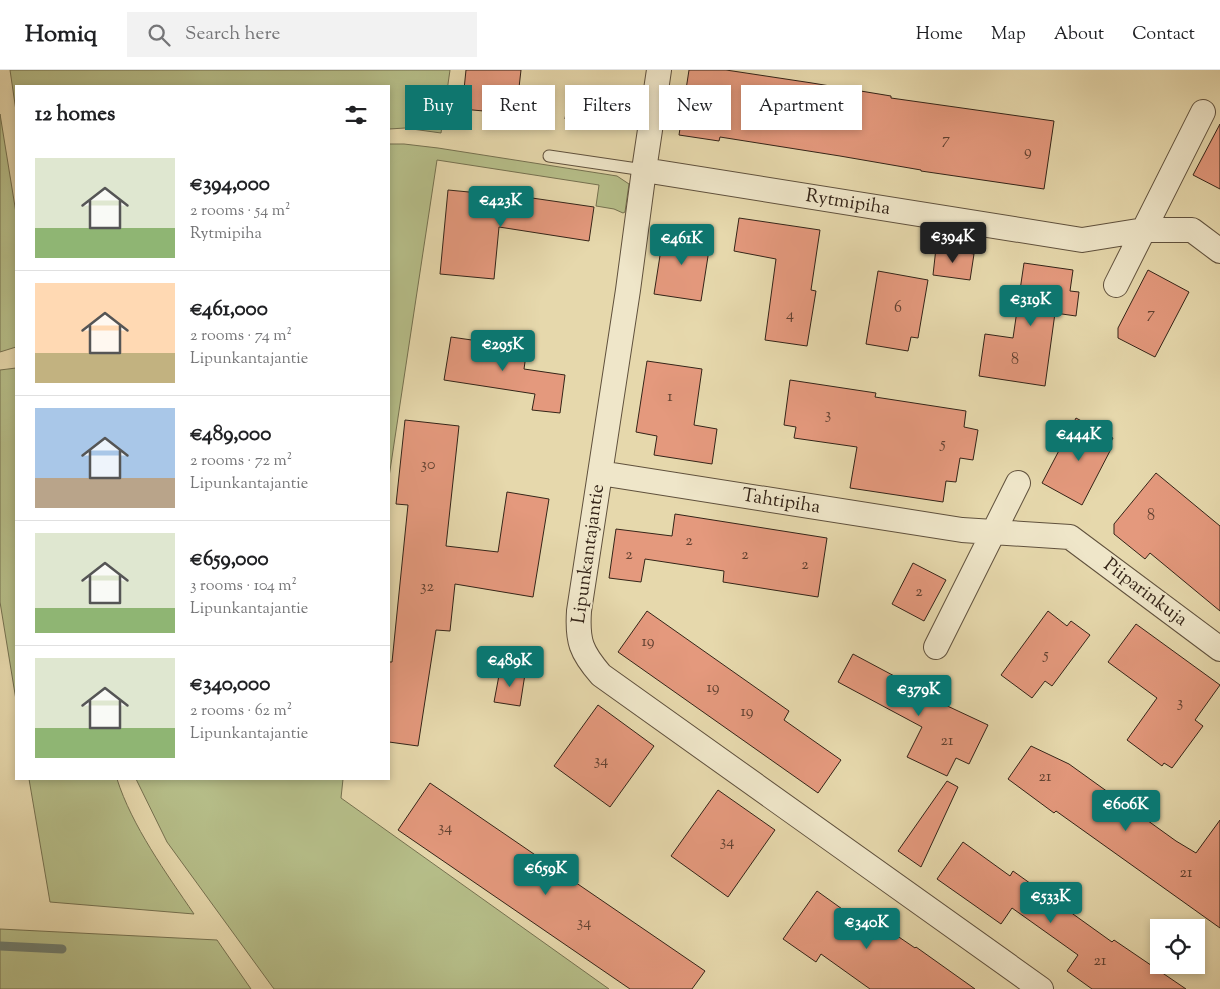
<!DOCTYPE html>
<html lang="en">
<head>
<meta charset="utf-8">
<style>
	body { margin:0; font-family:"Sorts Mill Goudy",serif; background:#f2f2f2; color:#202124; height:100vh; display:flex; flex-direction:column; font-size:19px; white-space:nowrap }
	* { box-sizing:border-box; margin:0 }
	p { font-size:16px; color:#757577 }
	.icon { flex:none; width:28px; height:28px; fill:none; stroke:currentColor; stroke-width:2; stroke-linecap:round; stroke-linejoin:round }
	.map { position:relative; flex:1; overflow:hidden }
	.drawer { position:absolute; left:15px; top:15px; width:375px; height:695px; display:flex; flex-direction:column; background:#fff; border-radius:0px; box-shadow:0 2px 8px #0003 }
	.drawer>* { flex:none }
	.banner { position:absolute; left:405px; top:15px; width:475px; height:45px; display:flex; gap:10px }
	.buttons { position:absolute; left:1150px; top:849px; display:grid; gap:10px }
	.buttons a { display:grid; place-items:center; width:55px; height:55px; border-radius:0px; background:#fff; box-shadow:0 2px 8px #0003; font-size:25px }
	.price { position:absolute; translate:-50% -42px; padding:0 11px; border-radius:5px; background:#0f766e; color:#fff; font-size:16px; line-height:32px; filter:drop-shadow(0 1px 2px #0008) }
	.price::after { content:''; position:absolute; left:50%; top:30px; width:15px; height:11px; margin-left:-8px; background:inherit; clip-path:polygon(0 0,100% 0,50% 100%) }
	.price.active { background:#222; color:#fff }
	ul { padding:0; list-style:none }
	li { display:flex; align-items:center; gap:15px; height:125px; padding:0 20px }
	li+li { border-top:1px solid #e0e0e0 }
	li span { display:grid; place-items:center; flex:none; width:140px; height:100px; border-radius:0px; color:#555 }
	li>.icon { margin-inline-start:auto }
	span .icon { width:60px; height:60px; fill:#fffc; stroke-width:1 }
	li b { font-size:21px }
	h2 { display:flex; justify-content:space-between; align-items:center; height:60px; padding:0 20px; font-size:21px }
	.chip { padding:0 18px; border-radius:0px; background:#fff; box-shadow:0 2px 8px #0003; font-size:18px; line-height:45px }
	.chip.active { background:#0f766e; color:#fff }
	header { display:flex; align-items:center; gap:30px; box-sizing:border-box; height:70px; padding:0 25px; background:#fff; border-bottom:1px solid #e0e0e0 }
	header strong { font-size:24px }
	nav { display:flex; gap:28px; margin-inline-start:auto; font-size:18px }
	.search { width:350px; height:45px; background:#f2f2f2; display:flex; align-items:center; gap:12px; box-sizing:border-box; padding:0 18px; border-radius:0px; color:#757577; font-size:19px }
	.map>svg:first-child { display:block }
	.green { fill:#b6be89; stroke:#757150 }
	.lines { fill:none; stroke-linecap:round; stroke-linejoin:round }
	.stream { stroke:#6f7e70; stroke-width:9 }
	.building { fill:#e4997d; stroke:#342418 }
	.lane-casing { stroke:#60513d; stroke-width:13 }
	.street-casing { stroke:#60513d; stroke-width:26 }
	.lane { stroke:#efe6c9; stroke-width:11 }
	.street { stroke:#efe6c9; stroke-width:24 }
	.labels { text-anchor:middle; dominant-baseline:central; stroke-width:4.5; stroke-linejoin:round; paint-order:stroke }
	.number-label { font-size:16px; fill:#604131 }
	.street-label { font-size:19px; fill:#342418; stroke:#efe6c9 }
</style>
</head>
<body>
<header>
<strong>Homiq</strong>
<div class="search"><svg class="icon" aria-label="search" viewBox="0 0 24 24"><circle cx="10" cy="10" r="6"/><path d="M15 15l6 6"/></svg>Search here</div>
<nav><a>Home</a><a>Map</a><a>About</a><a>Contact</a></nav>
</header>
<div class="map">
<svg width="1220" height="919" viewBox="0 0 1220 919">
	<rect width="100%" height="100%" fill="#e6d8ac"/>
	<filter id="stains"><feTurbulence type="fractalNoise" baseFrequency=".004" numOctaves="4"/><feColorMatrix values="0 0 0 0 .2 0 0 0 0 .09 0 0 0 0 .02 0 0 0 .5 -.17"/></filter>
	<radialGradient id="worn" r=".72"><stop offset=".6" stop-color="#630" stop-opacity="0"/><stop offset="1" stop-color="#630" stop-opacity=".3"/></radialGradient>
	<!-- green -->
	<path class="green" d="M 10,0 L 450,0 L 441,63 L 405,58 L 389,59 L 389,16 L 16,16 L 16,41 Z
		M 0,44 L 16,143 L 16,277 L 0,282 Z
		M 389,74 L 404,74 L 438,78 L 617,106 L 629,114 L 625,142 L 623,143 L 614,139 L 596,136 L 599,115 L 437,90 L 389,407 Z
		M 16,298 L 16,630 L 0,532 L 0,300 Z
		M 29,709 L 117,709 C 132,756 166,803 194,844 L 50,832 Z
		M 136,709 L 343,709 L 341,728 L 609,919 L 274,919 L 167,772 Z
		M 0,859 L 217,870 L 251,919 L 0,919 Z"/>
	<g class="lines">
		<!-- stream -->
		<path class="stream" d="M 0,876 L 62,879"/>
	</g>
	<!-- building -->
	<path class="building" d="M 466,0 L 521,0 L 516,44 L 462,39 Z
		M 689,0 L 726,0 L 812,13 L 891,26 L 891,28 L 1054,51 L 1044,119 L 921,101 L 921,100 L 840,86 L 720,67 L 719,71 L 679,65 Z
		M 570,18 L 610,25 L 605,56 L 565,49 Z
		M 1220,54 L 1220,119 L 1193,105 Z
		M 448,120 L 532,128 L 594,137 L 589,171 L 499,157 L 494,209 L 440,204 Z
		M 739,148 L 820,160 L 811,220 L 816,221 L 807,276 L 765,270 L 776,189 L 734,181 Z
		M 664,160 L 711,167 L 701,231 L 654,224 Z
		M 936,178 L 974,184 L 970,210 L 933,205 Z
		M 1024,193 L 1073,200 L 1070,221 L 1079,222 L 1076,246 L 1055,243 L 1045,316 L 979,306 L 985,264 L 1013,268 Z
		M 1148,200 L 1189,222 L 1155,287 L 1118,268 L 1118,258 Z
		M 878,201 L 928,210 L 918,268 L 911,267 L 908,281 L 866,274 Z
		M 451,267 L 527,278 L 524,299 L 565,305 L 560,343 L 532,340 L 535,324 L 444,310 Z
		M 647,291 L 702,299 L 694,355 L 717,359 L 712,394 L 654,385 L 657,366 L 636,362 Z
		M 790,310 L 876,323 L 875,327 L 966,341 L 964,357 L 978,360 L 973,390 L 960,388 L 956,412 L 946,411 L 943,432 L 850,418 L 857,377 L 794,368 L 796,357 L 784,355 Z
		M 1076,348 L 1113,368 L 1108,377 L 1111,379 L 1082,435 L 1042,413 Z
		M 405,350 L 459,356 L 446,476 L 498,482 L 507,422 L 549,429 L 533,527 L 455,514 L 450,561 L 436,560 L 418,676 L 389,672 L 389,592 L 392,592 L 408,435 L 396,434 Z
		M 1156,403 L 1220,456 L 1220,541 L 1150,483 L 1145,489 L 1114,464 L 1114,454 Z
		M 675,444 L 827,468 L 818,527 L 723,512 L 724,501 L 645,489 L 641,512 L 609,508 L 616,459 L 672,466 Z
		M 913,493 L 946,510 L 924,551 L 892,534 Z
		M 647,541 L 789,641 L 784,650 L 841,690 L 818,723 L 618,582 Z
		M 1048,541 L 1067,556 L 1071,551 L 1090,565 L 1052,616 L 1045,611 L 1032,628 L 1001,605 Z
		M 1136,554 L 1220,615 L 1195,650 L 1203,656 L 1172,698 L 1164,693 L 1162,696 L 1127,670 L 1157,628 L 1108,592 Z
		M 853,584 L 898,608 L 896,612 L 988,655 L 969,694 L 956,688 L 947,706 L 907,687 L 922,657 L 838,612 Z
		M 500,600 L 525,604 L 520,636 L 494,632 Z
		M 598,635 L 654,676 L 610,737 L 554,696 Z
		M 1031,676 L 1069,694 L 1176,771 L 1196,783 L 1220,750 L 1220,858 L 1056,741 L 1054,743 L 1008,709 Z
		M 947,711 L 958,717 L 921,797 L 898,781 Z
		M 430,713 L 705,901 L 692,919 L 630,919 L 398,760 Z
		M 718,720 L 775,760 L 728,827 L 671,786 Z
		M 963,772 L 1010,806 L 1013,801 L 1112,872 L 1114,870 L 1186,919 L 1092,919 L 1067,901 L 1078,885 L 1012,838 L 1001,854 L 937,809 Z
		M 817,821 L 863,854 L 868,846 L 915,878 L 916,877 L 975,919 L 870,919 L 821,884 L 816,892 L 783,869 Z"/>
	<g class="lines">
		<defs>
			<path id="lane" d="M 549,86 L 644,100"/>
			<path id="street" d="M 659,0 L 644,100 L 628,220 L 579,541 C 577,571 581,582 601,605 L 1041,919
				M 644,100 L 1082,170 L 1144,160 L 1192,160 L 1220,181
				M 1116,215 L 1203,42
				M 600,403 L 962,460 L 1070,467 L 1220,579
				M 936,577 L 1018,413"/>
		</defs>
		<!-- lane casing -->
		<use href="#lane" class="lane-casing"/>
		<!-- street casing -->
		<use href="#street" class="street-casing"/>
		<!-- lane -->
		<use href="#lane" class="lane"/>
		<!-- street -->
		<use href="#street" class="street"/>
	</g>
	<g class="labels">
		<!-- number labels -->
		<g class="number-label">
			<text x="946" y="70">7</text>
			<text x="1028" y="82">9</text>
			<text x="898" y="238">6</text>
			<text x="1151" y="244">7</text>
			<text x="790" y="245">4</text>
			<text x="1015" y="290">8</text>
			<text x="670" y="327">1</text>
			<text x="828" y="345">3</text>
			<text x="943" y="374">5</text>
			<text x="428" y="395">30</text>
			<text x="1151" y="446">8</text>
			<text x="689" y="471">2</text>
			<text x="629" y="485">2</text>
			<text x="745" y="485">2</text>
			<text x="805" y="495">2</text>
			<text x="427" y="517">32</text>
			<text x="919" y="522">2</text>
			<text x="648" y="572">19</text>
			<text x="1046" y="585">5</text>
			<text x="713" y="618">19</text>
			<text x="1180" y="633">3</text>
			<text x="747" y="642">19</text>
			<text x="947" y="671">21</text>
			<text x="601" y="691">34</text>
			<text x="1045" y="707">21</text>
			<text x="445" y="758">34</text>
			<text x="727" y="772">34</text>
			<text x="1186" y="803">21</text>
			<text x="584" y="853">34</text>
			<text x="1100" y="891">21</text>
		</g>
		<!-- street labels -->
		<g class="street-label">
			<text transform="translate(848 133) rotate(9)">Rytmipiha</text>
			<text transform="translate(781 432) rotate(9)">Tahtipiha</text>
			<text transform="translate(589 484) rotate(-82)">Lipunkantajantie</text>
			<text transform="translate(1145 523) rotate(37)">Piiparinkuja</text>
		</g>
	</g>
	<rect width="100%" height="100%" filter="url(#stains)"/>
	<rect width="100%" height="100%" fill="url(#worn)"/>
</svg>
<div class="buttons">
<a><svg class="icon" aria-label="locate" viewBox="0 0 24 24"><circle cx="12" cy="12" r="6"/><path d="M12 2v4M12 18v4M2 12h4M18 12h4"/></svg></a>
</div>
<b class="price" style="left:501px;top:158px">€423K</b>
<b class="price active" style="left:953px;top:194px">€394K</b>
<b class="price" style="left:682px;top:196px">€461K</b>
<b class="price" style="left:1031px;top:257px">€319K</b>
<b class="price" style="left:503px;top:302px">€295K</b>
<b class="price" style="left:1079px;top:392px">€444K</b>
<b class="price" style="left:510px;top:618px">€489K</b>
<b class="price" style="left:919px;top:647px">€379K</b>
<b class="price" style="left:1126px;top:762px">€606K</b>
<b class="price" style="left:546px;top:826px">€659K</b>
<b class="price" style="left:1051px;top:854px">€533K</b>
<b class="price" style="left:867px;top:880px">€340K</b>
<div class="banner">
<a class="chip active">Buy</a>
<a class="chip">Rent</a>
<a class="chip">Filters</a>
<a class="chip">New</a>
<a class="chip">Apartment</a>
</div>
<section class="drawer">
<h2>12 homes<svg class="icon" aria-label="filters" viewBox="0 0 24 24"><path d="M4 7h16M4 17h16"/><circle cx="9" cy="7" r="2"/><circle cx="15" cy="17" r="2"/></svg></h2>
<ul>
<li><span style="background:linear-gradient(#dfe7d0 70%,#8fb573 0)"><svg class="icon" aria-label="home" viewBox="0 0 24 24"><path d="M3 11l9-7 9 7M6 9v11h12V9"/></svg></span><div><b>€394,000</b><p>2 rooms · 54 m²</p><p>Rytmipiha</p></div></li>
<li><span style="background:linear-gradient(#ffd9b3 70%,#c2b280 0)"><svg class="icon" aria-label="home" viewBox="0 0 24 24"><path d="M3 11l9-7 9 7M6 9v11h12V9"/></svg></span><div><b>€461,000</b><p>2 rooms · 74 m²</p><p>Lipunkantajantie</p></div></li>
<li><span style="background:linear-gradient(#a9c7e8 70%,#b9a48a 0)"><svg class="icon" aria-label="home" viewBox="0 0 24 24"><path d="M3 11l9-7 9 7M6 9v11h12V9"/></svg></span><div><b>€489,000</b><p>2 rooms · 72 m²</p><p>Lipunkantajantie</p></div></li>
<li><span style="background:linear-gradient(#dfe7d0 75%,#8fb573 0)"><svg class="icon" aria-label="home" viewBox="0 0 24 24"><path d="M3 11l9-7 9 7M6 9v11h12V9"/></svg></span><div><b>€659,000</b><p>3 rooms · 104 m²</p><p>Lipunkantajantie</p></div></li>
<li><span style="background:linear-gradient(#dfe7d0 70%,#8fb573 0)"><svg class="icon" aria-label="home" viewBox="0 0 24 24"><path d="M3 11l9-7 9 7M6 9v11h12V9"/></svg></span><div><b>€340,000</b><p>2 rooms · 62 m²</p><p>Lipunkantajantie</p></div></li>
</ul>
</section>
</div>
</body>
</html>
